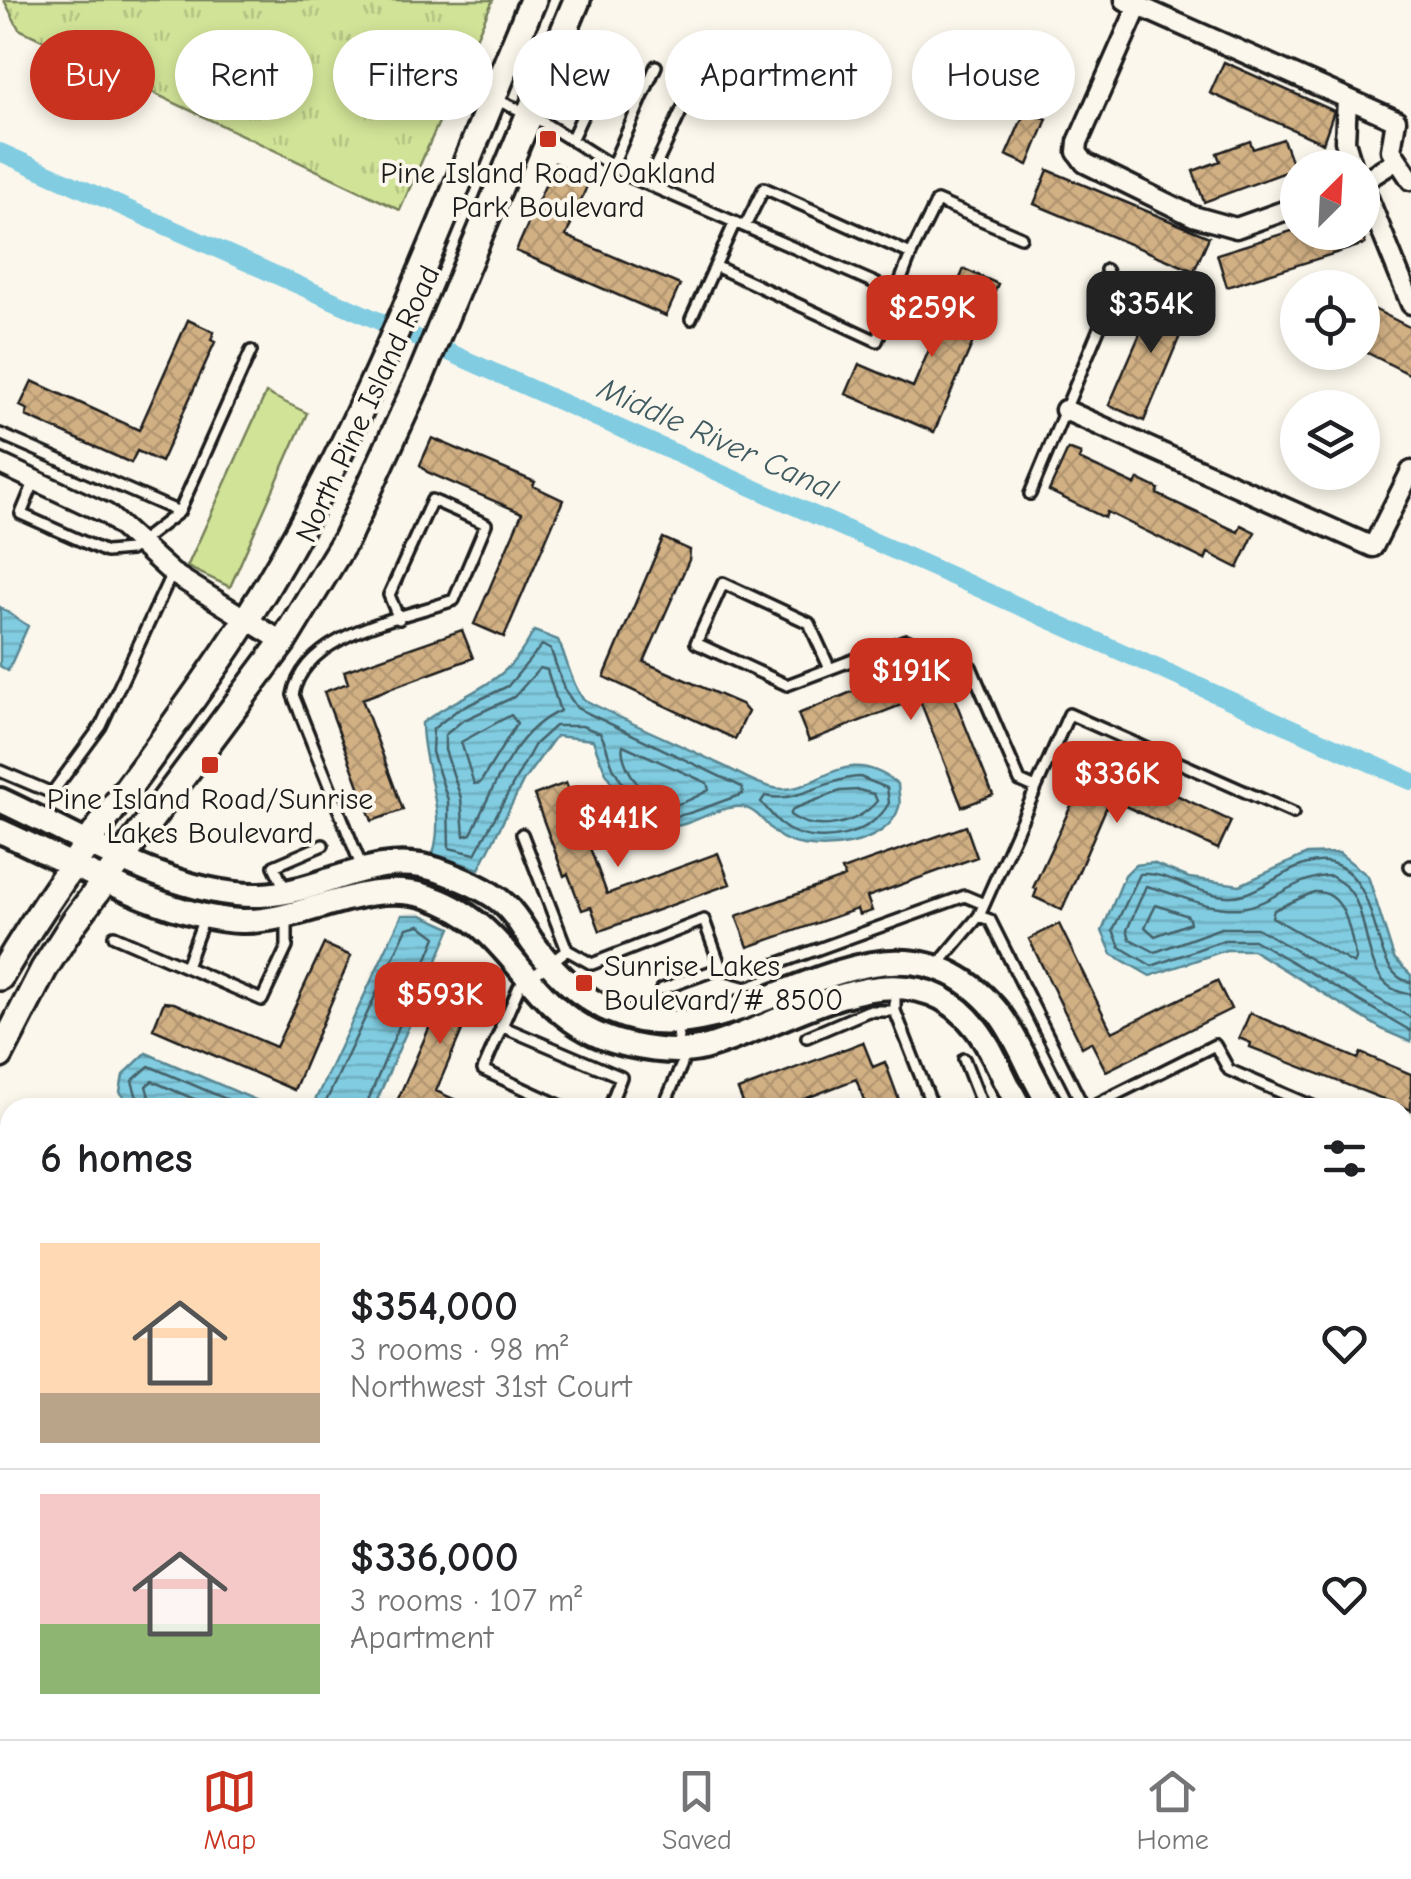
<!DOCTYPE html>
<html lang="en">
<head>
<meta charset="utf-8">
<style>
	body { margin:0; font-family:"Comic Neue",sans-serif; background:#f6f6f6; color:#202124; height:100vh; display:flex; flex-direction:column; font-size:38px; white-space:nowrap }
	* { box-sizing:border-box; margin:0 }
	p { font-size:32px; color:#757577 }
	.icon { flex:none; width:55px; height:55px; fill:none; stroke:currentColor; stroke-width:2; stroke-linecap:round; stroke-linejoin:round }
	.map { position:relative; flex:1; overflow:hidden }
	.sheet { position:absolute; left:0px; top:1098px; width:1412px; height:642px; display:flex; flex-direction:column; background:#fff; border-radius:30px 30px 0 0; box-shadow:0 5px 15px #0003 }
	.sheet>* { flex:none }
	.banner { position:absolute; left:30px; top:30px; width:1352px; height:90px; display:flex; gap:20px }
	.needle { width:65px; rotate:24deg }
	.controls { position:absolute; left:1280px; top:150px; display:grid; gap:20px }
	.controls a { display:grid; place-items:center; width:100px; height:100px; border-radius:50%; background:#fff; box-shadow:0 5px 15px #0003; font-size:50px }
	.price { position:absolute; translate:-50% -85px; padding:0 22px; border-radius:20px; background:#c8321e; color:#fff; font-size:32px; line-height:65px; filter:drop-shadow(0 2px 5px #0008) }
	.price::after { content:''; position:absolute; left:50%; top:60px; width:30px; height:22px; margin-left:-15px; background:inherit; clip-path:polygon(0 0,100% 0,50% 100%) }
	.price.active { background:#222; color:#fff }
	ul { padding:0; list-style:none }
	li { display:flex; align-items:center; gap:30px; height:250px; padding:0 40px }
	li+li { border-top:2px solid #e0e0e0 }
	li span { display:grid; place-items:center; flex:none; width:280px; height:200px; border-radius:0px; color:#555 }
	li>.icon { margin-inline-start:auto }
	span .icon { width:120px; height:120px; fill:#fffc; stroke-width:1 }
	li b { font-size:42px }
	h2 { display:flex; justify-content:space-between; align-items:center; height:120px; padding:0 40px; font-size:42px }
	.tag { padding:0 35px; border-radius:45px; background:#fff; box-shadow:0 5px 15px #0003; font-size:35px; line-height:90px }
	.tag.active { background:#c8321e; color:#fff }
	.tabs { display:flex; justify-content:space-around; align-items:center; height:140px; border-top:2px solid #e0e0e0; background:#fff; font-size:28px; color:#757577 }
	.tabs a { display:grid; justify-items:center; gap:5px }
	.tabs .active { color:#c8321e }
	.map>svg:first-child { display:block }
	.grass { fill:url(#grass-tufts); stroke:#76805a; stroke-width:2.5 }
	.garden { fill:#d1e397; stroke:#76805a; stroke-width:2.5 }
	.water { fill:url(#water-rules); stroke:#598692; stroke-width:2.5 }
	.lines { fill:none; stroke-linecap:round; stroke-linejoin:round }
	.shore { stroke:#44626b; stroke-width:2.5 }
	.canal { stroke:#81cce1; stroke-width:18 }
	.building { fill:url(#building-cross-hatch); stroke:#1c1c1c; stroke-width:2.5 }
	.service-casing { stroke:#1c1c1c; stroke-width:16 }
	.minor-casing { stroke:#1c1c1c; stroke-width:25 }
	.tertiary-casing { stroke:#1c1c1c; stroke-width:30 }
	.secondary-casing { stroke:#1c1c1c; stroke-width:32 }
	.service { stroke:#fbf7ec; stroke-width:9 }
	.minor { stroke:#fbf7ec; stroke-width:18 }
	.tertiary { stroke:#fbf7ec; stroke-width:22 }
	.secondary { stroke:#fbf7ec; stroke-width:25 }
	.poi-dot { fill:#c8321e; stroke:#fbf7ec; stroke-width:4 }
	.labels { text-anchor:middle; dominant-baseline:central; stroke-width:8; stroke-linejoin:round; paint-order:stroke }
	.poi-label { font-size:30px; fill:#1c1c1c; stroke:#fbf7ec }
	.street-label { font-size:30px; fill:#1c1c1c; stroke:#fbf7ec }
	.water-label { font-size:32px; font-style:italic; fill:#3f5a61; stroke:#fbf7ec }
</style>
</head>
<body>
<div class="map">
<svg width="1411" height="1739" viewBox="0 0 1411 1739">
	<defs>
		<pattern id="grass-tufts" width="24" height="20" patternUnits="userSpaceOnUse" patternTransform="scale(2.5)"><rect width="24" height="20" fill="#d1e397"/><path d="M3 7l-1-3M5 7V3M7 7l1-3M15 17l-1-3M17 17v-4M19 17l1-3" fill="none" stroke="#b3c282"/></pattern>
		<pattern id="water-rules" width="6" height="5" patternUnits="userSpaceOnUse" patternTransform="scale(2.5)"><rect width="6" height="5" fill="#81cce1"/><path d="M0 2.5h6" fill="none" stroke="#6fafc0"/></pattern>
		<pattern id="building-cross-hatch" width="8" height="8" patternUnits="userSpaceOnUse" patternTransform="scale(2.5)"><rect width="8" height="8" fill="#d1b084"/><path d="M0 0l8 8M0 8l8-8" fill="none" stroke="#b39771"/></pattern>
	</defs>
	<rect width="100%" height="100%" fill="#fbf7ec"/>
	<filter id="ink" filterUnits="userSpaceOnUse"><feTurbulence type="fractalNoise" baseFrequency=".01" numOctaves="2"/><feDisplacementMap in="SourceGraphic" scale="20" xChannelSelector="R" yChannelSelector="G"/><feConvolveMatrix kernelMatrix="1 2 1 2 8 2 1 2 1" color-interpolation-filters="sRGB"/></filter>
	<g filter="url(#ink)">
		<!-- grass -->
		<path class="grass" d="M 4,0 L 493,0 L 400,210 L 19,29 Z"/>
		<!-- garden -->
		<path class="garden" d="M 266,393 L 307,413 L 230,587 L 187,567 Z"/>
		<!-- water -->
		<path class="water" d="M 0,607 L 28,626 L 8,671 L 0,666 Z
			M 534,631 L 558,640 C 568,661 570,681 583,699 C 627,722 672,741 717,763 C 736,771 753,784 774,788 C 818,797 841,739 898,784 C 898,791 901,801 899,807 C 888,847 815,855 784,839 C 767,831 762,811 742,807 C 727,805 704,817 690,822 C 636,844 608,784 593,740 L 556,736 L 524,780 L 479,869 L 433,854 C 447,807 422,770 422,723 C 472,686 503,690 534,631 Z
			M 1339,853 L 1368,876 L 1394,958 L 1411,975 L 1411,1042 L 1385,1031 L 1252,950 L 1226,950 L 1150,976 L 1112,954 L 1102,931 L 1125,875 L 1135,865 L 1153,863 L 1189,878 L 1240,885 L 1307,854 Z
			M 402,915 L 422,915 L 451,928 L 374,1107 L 312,1107 Z
			M 146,1053 L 272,1107 L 130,1104 L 120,1092 L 123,1075 Z
			M 1411,1587 L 1411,1669 L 1403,1666 L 1402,1590 Z
			M 0,1590 L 10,1594 L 10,1654 L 0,1650 Z
			M 40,1730 L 101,1730 L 97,1739 L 36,1739 Z"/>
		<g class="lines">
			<!-- shore -->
			<path class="shore" d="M 542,645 L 551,650 L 564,689 L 577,708 L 742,787 L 743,794 C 679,815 654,841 614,769 C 608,757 607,744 600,733 L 582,726 L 555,726 L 535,744 L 475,854 L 449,848 L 448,800 L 432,752 L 433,729 L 456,711 L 508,686 Z
				M 540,668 L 547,670 L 560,711 C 514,730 492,791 471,834 L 464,836 L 461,798 L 445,750 L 445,735 L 462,721 L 514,697 Z
				M 511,715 L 517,723 L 480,783 L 474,784 L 461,742 Z
				M 623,745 L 707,783 L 709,790 C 698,796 678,807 665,805 C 646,803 618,762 623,745 Z
				M 860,777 L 887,788 L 889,803 C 872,835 822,847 789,830 C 779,825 769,811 761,802 L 765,796 C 797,804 827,778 860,777 Z
				M 859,790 L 874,794 L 877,801 C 857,825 816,834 790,815 L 793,809 L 840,791 Z
				M 1314,892 C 1347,890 1350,934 1356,959 L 1354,964 L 1272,917 L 1274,910 Z
				M 1156,905 L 1188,916 L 1190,923 L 1155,936 L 1145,927 Z
				M 1411,982 C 1369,977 1384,886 1337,865 C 1306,851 1272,886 1244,894 C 1209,905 1174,871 1140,874 L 1113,930 L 1120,947 L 1152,966 L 1224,940 L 1254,940 L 1411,1031
				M 1411,994 C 1360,991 1373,921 1350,891 C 1346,885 1337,880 1331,876 C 1296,876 1273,904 1241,908 C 1207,911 1177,893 1146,886 L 1127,930 L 1130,939 L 1155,952 L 1221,928 L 1257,928 L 1411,1018
				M 140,1108 L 132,1081 L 149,1066 L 247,1108
				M 152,1108 L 146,1086 L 152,1081 L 215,1108
				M 323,1108 L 407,928 L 420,925 L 436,937 L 365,1108"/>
			<!-- canal -->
			<path class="canal" d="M 0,152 L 1411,781"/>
		</g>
		<!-- building -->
		<path class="building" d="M 1224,62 L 1334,111 L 1323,143 L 1210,93 Z
			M 1026,110 L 1047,119 L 1028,165 L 1006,155 Z
			M 1283,139 L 1294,169 L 1204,202 L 1193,171 L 1220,161 L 1217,153 L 1250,141 L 1253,149 Z
			M 555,163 L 590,179 L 566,236 L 680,285 L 666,316 L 516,251 Z
			M 1048,170 L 1209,237 L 1194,271 L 1034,204 Z
			M 1298,229 L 1362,232 L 1365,244 L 1227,287 L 1217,254 Z
			M 964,269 L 998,284 L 934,432 L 846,394 L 859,364 L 913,387 Z
			M 1159,290 L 1193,305 L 1144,421 L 1109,405 Z
			M 1362,303 L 1411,328 L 1411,375 L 1362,350 Z
			M 188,320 L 214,332 L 211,340 L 215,342 L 161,462 L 137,451 L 131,463 L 26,416 L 28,410 L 20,406 L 32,381 L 139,430 Z
			M 432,438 L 535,482 L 533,486 L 563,500 L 504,637 L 474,624 L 522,513 L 427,472 L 420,465 Z
			M 1068,449 L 1081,454 L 1079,459 L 1135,485 L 1138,479 L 1159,489 L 1157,494 L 1238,532 L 1241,525 L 1255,532 L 1238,568 L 1208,553 L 1205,560 L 1107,512 L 1105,518 L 1049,491 Z
			M 663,538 L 690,550 L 689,560 L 644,662 L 741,704 L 748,712 L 735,739 L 604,677 Z
			M 462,630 L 473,658 L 362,699 L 403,810 L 372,821 L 324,692 L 348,683 L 344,671 Z
			M 927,661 L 937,686 L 948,682 L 993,795 L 962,807 L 919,698 L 809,741 L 798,714 Z
			M 1118,767 L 1231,821 L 1218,849 L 1110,799 L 1062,910 L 1034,897 L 1037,889 L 1033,888 L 1088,769 L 1112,780 Z
			M 566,783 L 607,894 L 718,853 L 730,884 L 600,931 L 591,907 L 582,910 L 568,874 L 564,876 L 534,795 Z
			M 966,826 L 977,857 L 867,897 L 872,911 L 859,915 L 857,909 L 748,947 L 736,916 L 845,877 L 842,870 Z
			M 1059,924 L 1112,1032 L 1217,981 L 1231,1009 L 1106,1071 L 1091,1042 L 1082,1047 L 1029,939 Z
			M 324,944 L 351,956 L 294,1090 L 153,1029 L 164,1002 L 174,1003 L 276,1047 Z
			M 455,969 L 483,981 L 436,1091 L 473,1108 L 394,1108 Z
			M 1250,1013 L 1358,1059 L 1361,1053 L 1411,1074 L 1411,1110 L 1250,1047 L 1251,1043 L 1239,1038 Z
			M 863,1042 L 873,1067 L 885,1062 L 902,1108 L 867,1108 L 856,1079 L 781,1108 L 745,1108 L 738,1090 Z"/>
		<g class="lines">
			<defs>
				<path id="service" d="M 494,99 L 530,114 L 628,176 L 898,293
					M 571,140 L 615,46
					M 612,166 L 656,66
					M 647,184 L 694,84
					M 911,254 L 937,201 L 1021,237
					M 715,266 L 877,341 L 911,254 L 764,188 L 745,226
					M 691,319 L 735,222
					M 0,434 L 179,512 L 251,351
					M 35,480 L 21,514 L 106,552 L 130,550 L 179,512
					M 1030,494 L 1115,290 L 1106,270
					M 830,669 L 809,623 L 723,583 L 696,643 L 787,685 L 906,640 L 971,667 L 1020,781 L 1036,788
					M 0,771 L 52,793 L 101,726 L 172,573
					M 522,834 L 567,950 L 519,987 L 483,1070 L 566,1108
					M 1410,866 L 1411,867
					M 362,868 L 293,695 C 304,633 402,618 454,600 L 486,524 L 432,500 L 389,595 L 399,619
					M 285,889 L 274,866 L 323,845
					M 979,916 L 990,920 L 1084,1108
					M 114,936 L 262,1000 L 287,947 L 287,917
					M 567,950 L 592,964 L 704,920 L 721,968 L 746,975 L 965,896 L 984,904
					M 186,967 L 204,918
					M 936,967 L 979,916 L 1069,714 L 1293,813
					M 662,989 L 721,968
					M 895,1011 L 933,1108
					M 501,1026 L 621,1077 L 609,1108
					M 807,1037 L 868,1011 L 895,1011 L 895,990
					M 964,1059 L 983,1108
					M 663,1108 L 682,1064 L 676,1025
					M 1089,1108 L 1215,1045 L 1229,1070 L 1317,1108
					M 1402,1145 L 1411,1148
					M 0,1186 L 10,1163
					M 1402,1232 L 1411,1236
					M 1402,1329 L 1411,1319
					M 0,1419 L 10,1423
					M 1402,1490 L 1411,1486"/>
				<path id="minor" d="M 1125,0 L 1396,120 L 1391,150 L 1411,180
					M 1138,6 L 1078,142 L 1077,152 L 1085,163 L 1193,216 L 1236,228 L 1298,206
					M 1347,99 L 1345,141 L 1353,168
					M 1362,182 L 1397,160
					M 1362,183 L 1411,304
					M 1065,410 L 1373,547 L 1411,471
					M 0,464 L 107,514 L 172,573 L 283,642
					M 0,1486 L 10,1491
					M 297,1730 L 318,1739
					M 788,1730 L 808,1739
					M 1268,1730 L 1288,1739
					M 214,1739 L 218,1730
					M 1106,1739 L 1110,1730"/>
				<path id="tertiary" d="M 0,800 C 77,835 176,898 261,895 C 323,893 374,849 438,870 C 460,878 488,889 505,905 C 516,915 524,930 532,942 C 560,980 592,1010 639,1020 C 760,1045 894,881 1000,1015 C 1021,1043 1032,1079 1052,1108
					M 0,831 C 65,860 170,919 240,921 C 303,923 363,878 426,896 C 518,923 526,1023 628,1045 C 651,1050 680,1054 703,1048 C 786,1027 904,935 976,1028 C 995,1052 1004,1082 1020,1108
					M 1402,1172 L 1411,1176
					M 1402,1202 L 1411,1206"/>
				<path id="secondary" d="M 0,977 C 73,852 168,742 246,620 C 368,429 445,209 533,0
					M 0,1055 L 44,969 L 74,922 L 283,642 L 346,539 L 419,380 L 577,0"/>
			</defs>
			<!-- service casing -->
			<use href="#service" class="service-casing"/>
			<!-- minor casing -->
			<use href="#minor" class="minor-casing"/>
			<!-- tertiary casing -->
			<use href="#tertiary" class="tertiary-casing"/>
			<!-- secondary casing -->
			<use href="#secondary" class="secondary-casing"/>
			<!-- service -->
			<use href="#service" class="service"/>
			<!-- minor -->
			<use href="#minor" class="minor"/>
			<!-- tertiary -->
			<use href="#tertiary" class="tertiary"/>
			<!-- secondary -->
			<use href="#secondary" class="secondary"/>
		</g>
	</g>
	<!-- markers -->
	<g class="poi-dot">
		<rect x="538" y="129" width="20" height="20" rx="5"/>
		<rect x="200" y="755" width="20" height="20" rx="5"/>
		<rect x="574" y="973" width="20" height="20" rx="5"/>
	</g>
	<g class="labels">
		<!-- poi labels -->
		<g class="poi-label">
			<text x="548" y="173">Pine Island Road/Oakland<tspan x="548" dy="34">Park Boulevard</tspan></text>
			<text x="210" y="799">Pine Island Road/Sunrise<tspan x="210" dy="34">Lakes Boulevard</tspan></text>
			<text x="604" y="966" text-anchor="start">Sunrise Lakes<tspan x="604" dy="34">Boulevard/# 8500</tspan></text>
		</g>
		<!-- street labels -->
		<g class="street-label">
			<text transform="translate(368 404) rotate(-65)">North Pine Island Road</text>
		</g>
		<!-- water labels -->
		<g class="water-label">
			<text transform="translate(718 439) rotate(24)">Middle River Canal</text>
		</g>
	</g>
</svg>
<div class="controls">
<a><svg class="needle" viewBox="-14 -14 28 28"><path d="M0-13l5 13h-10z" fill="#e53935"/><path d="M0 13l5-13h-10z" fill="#757577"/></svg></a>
<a><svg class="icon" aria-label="locate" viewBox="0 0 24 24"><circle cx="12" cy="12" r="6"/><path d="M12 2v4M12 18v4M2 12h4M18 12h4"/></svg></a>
<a><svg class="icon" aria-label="layers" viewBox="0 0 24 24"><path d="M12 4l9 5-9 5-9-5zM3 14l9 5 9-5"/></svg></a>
</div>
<b class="price active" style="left:1151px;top:356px">$354K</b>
<b class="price" style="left:932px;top:360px">$259K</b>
<b class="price" style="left:911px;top:723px">$191K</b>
<b class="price" style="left:1117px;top:826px">$336K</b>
<b class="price" style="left:618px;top:870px">$441K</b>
<b class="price" style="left:440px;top:1047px">$593K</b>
<div class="banner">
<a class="tag active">Buy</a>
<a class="tag">Rent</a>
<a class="tag">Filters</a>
<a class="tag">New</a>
<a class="tag">Apartment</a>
<a class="tag">House</a>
</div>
<section class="sheet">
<h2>6 homes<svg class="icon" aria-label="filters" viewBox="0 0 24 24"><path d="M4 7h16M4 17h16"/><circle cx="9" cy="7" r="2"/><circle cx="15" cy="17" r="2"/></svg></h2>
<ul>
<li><span style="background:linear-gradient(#ffd9b3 75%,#b9a48a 0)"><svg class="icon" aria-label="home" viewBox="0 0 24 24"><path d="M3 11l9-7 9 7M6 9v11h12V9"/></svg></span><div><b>$354,000</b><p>3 rooms · 98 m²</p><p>Northwest 31st Court</p></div><svg class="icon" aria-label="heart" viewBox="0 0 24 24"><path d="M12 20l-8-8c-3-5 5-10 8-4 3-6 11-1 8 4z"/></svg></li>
<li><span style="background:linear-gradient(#f6c9c9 65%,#8fb573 0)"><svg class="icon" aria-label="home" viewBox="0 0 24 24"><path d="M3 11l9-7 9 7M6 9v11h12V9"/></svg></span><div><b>$336,000</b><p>3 rooms · 107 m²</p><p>Apartment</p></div><svg class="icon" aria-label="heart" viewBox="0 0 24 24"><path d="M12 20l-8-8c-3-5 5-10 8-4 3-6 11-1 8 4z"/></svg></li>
</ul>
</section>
</div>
<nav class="tabs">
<a class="active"><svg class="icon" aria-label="map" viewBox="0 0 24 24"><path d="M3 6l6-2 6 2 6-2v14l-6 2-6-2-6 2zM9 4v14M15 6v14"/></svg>Map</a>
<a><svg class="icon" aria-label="saved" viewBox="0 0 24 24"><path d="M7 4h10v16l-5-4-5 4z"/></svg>Saved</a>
<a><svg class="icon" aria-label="home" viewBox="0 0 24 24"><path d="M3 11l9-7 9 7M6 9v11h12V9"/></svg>Home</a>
</nav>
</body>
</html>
